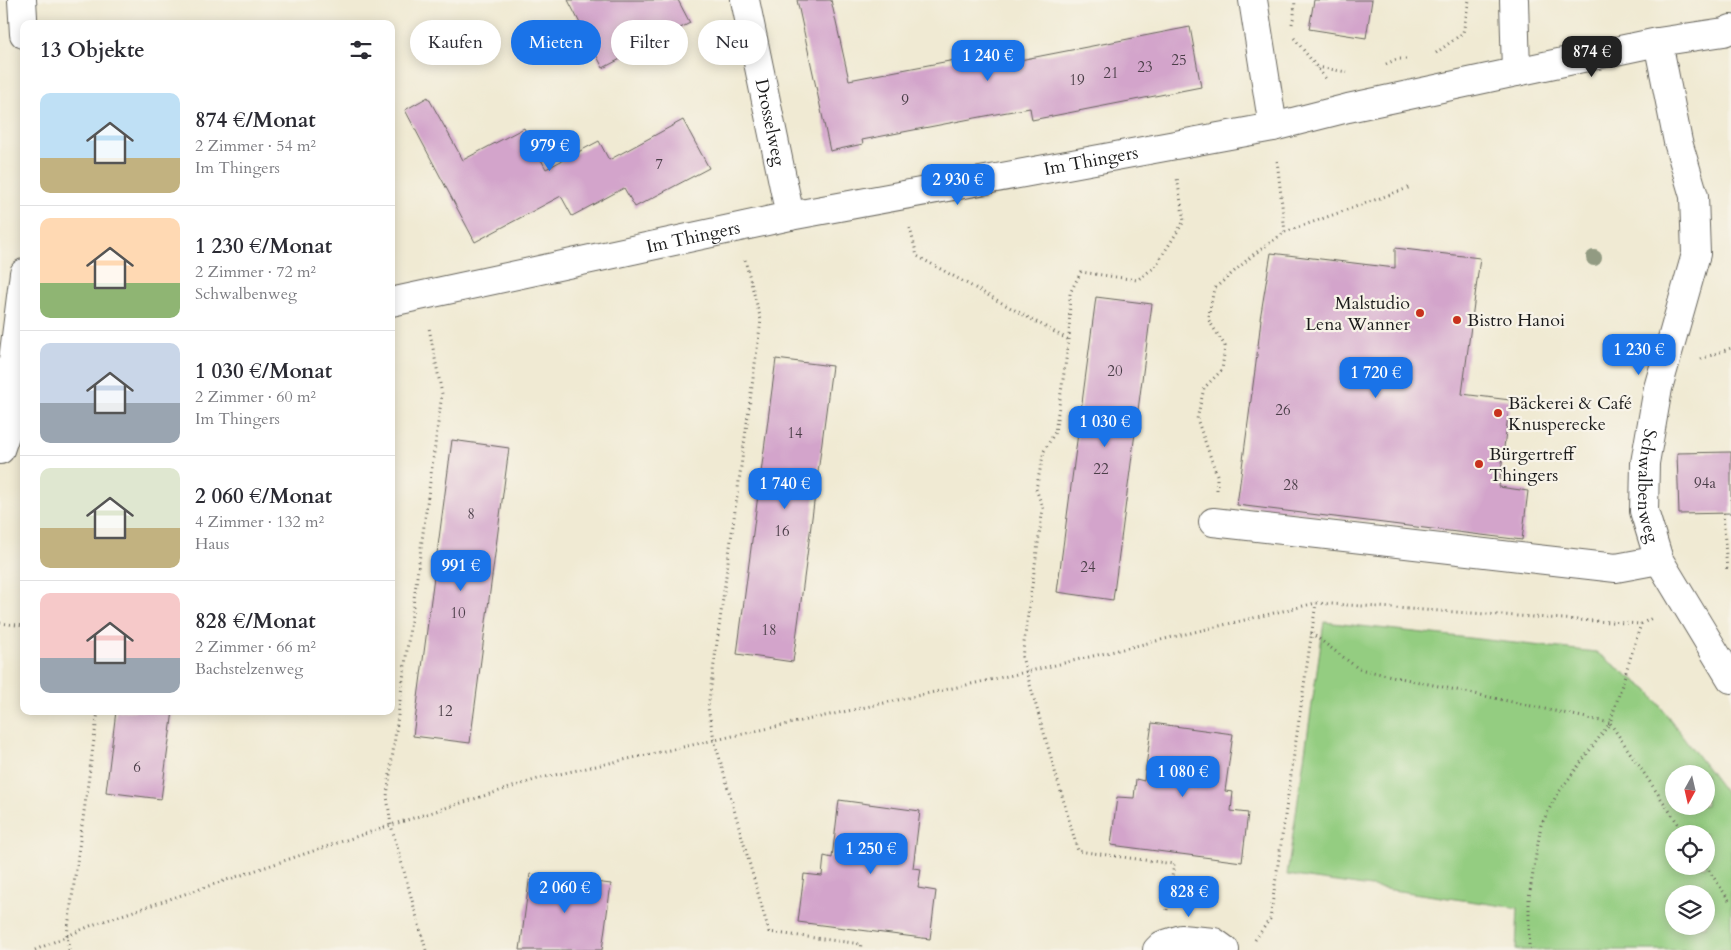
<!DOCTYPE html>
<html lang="de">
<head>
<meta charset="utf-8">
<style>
	body { margin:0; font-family:Cardo,serif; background:#f2f2f3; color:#2b2b33; height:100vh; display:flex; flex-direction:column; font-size:19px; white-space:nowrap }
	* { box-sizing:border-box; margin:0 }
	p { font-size:16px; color:#7c7c81 }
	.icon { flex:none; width:28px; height:28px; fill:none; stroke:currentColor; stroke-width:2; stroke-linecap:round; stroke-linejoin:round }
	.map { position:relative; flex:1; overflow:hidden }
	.details { position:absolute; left:20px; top:20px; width:375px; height:695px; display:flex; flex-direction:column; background:#fff; border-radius:10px; box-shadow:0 2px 12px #0003 }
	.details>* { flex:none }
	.guide { position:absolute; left:410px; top:20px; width:475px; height:45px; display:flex; gap:10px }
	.needle { width:32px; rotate:188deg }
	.fabs { position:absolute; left:1665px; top:765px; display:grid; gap:10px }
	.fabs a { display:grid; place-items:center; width:50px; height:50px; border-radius:50%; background:#fff; box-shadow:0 2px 12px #0003; font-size:25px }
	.price { position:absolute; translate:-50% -42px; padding:0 11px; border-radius:10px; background:#1a73e8; color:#fff; font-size:16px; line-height:32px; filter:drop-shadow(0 1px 2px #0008) }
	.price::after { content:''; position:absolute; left:50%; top:30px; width:15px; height:11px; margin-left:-8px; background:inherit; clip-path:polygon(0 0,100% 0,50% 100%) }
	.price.active { background:#222; color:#fff }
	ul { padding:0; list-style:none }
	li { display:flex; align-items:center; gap:15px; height:125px; padding:0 20px }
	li+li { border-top:1px solid #e1e1e2 }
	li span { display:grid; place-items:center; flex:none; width:140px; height:100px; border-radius:10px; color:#555 }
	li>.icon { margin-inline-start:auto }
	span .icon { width:60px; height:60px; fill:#fffc; stroke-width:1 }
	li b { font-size:21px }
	h2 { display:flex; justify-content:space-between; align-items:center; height:60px; padding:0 20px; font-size:21px }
	.chip { padding:0 18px; border-radius:22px; background:#fff; box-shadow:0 2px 12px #0003; font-size:18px; line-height:45px }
	.chip.active { background:#1a73e8; color:#fff }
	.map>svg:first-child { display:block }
	.green { fill:#94cd81; stroke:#58744e; fill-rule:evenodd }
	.building { fill:#d3a4cb }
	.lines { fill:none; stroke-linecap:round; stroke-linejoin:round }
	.minor-casing { stroke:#66645c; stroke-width:30 }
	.path { stroke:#66645c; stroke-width:3; stroke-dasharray:1 4; stroke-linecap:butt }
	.minor { stroke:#fff; stroke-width:28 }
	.tree { fill:#929b82 }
	.poi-dot { fill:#c8321e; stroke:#f7f3e8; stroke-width:2 }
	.labels { text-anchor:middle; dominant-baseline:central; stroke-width:4.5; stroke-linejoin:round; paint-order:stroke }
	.number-label { font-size:15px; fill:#4a3e48 }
	.street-label { font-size:18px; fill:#1c1c1c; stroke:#f7f3e8 }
	.poi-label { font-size:18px; fill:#1c1c1c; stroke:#f7f3e8; text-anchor:start }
</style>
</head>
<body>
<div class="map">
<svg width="1731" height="950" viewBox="0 0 1731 950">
	<rect width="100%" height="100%" fill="#f7f3e8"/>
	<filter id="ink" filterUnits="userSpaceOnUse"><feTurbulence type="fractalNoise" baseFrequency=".02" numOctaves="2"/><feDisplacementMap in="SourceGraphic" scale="10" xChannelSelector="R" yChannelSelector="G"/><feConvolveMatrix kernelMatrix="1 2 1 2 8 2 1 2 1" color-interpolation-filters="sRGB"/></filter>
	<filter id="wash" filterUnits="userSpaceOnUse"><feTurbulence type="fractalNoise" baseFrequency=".0096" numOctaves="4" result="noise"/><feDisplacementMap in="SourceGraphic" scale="20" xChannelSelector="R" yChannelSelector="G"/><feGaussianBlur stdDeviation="1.12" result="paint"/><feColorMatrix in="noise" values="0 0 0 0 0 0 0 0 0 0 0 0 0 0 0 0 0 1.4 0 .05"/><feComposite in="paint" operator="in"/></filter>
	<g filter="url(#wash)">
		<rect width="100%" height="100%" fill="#f0ead3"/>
		<!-- green -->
		<path class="green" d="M 1324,622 L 1596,652 L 1648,690 L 1731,800 L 1731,950 L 1516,950 L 1518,908 L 1287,875 ZM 1674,774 L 1706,774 L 1706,806 L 1674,806 ZM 1674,834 L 1706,834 L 1706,866 L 1674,866 ZM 1674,894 L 1706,894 L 1706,926 L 1674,926 Z"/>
		<g id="blocks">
			<!-- building -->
			<path class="building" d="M 568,0 L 678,0 L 690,23 L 603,68 Z
				M 797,0 L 831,0 L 849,80 L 1018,48 L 1020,60 L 1190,27 L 1201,87 L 1032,120 L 1030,108 L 996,114 L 862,140 L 863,144 L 830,151 Z
				M 1314,0 L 1372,0 L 1366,38 L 1309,29 Z
				M 428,97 L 463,160 L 524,128 L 546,169 L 599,141 L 609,160 L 683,120 L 709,168 L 635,207 L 624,188 L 572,216 L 561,196 L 475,242 L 405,110 Z
				M 1395,248 L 1480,258 L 1462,394 L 1510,400 L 1499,487 L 1528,491 L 1522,540 L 1237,505 L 1257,355 L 1261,319 L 1260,319 L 1271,253 L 1395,268 Z
				M 1096,297 L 1152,304 L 1113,600 L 1057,592 Z
				M 776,359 L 832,366 L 793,662 L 737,654 Z
				M 452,440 L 509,448 L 470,743 L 413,736 Z
				M 1731,452 L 1731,513 L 1679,514 L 1677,453 Z
				M 116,711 L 173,711 L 161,799 L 106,792 Z
				M 1152,723 L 1233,734 L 1225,791 L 1233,792 L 1231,811 L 1248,813 L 1242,862 L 1111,845 L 1117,797 L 1134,798 L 1136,779 L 1144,781 Z
				M 839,800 L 920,811 L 913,868 L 921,869 L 918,888 L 936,891 L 930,939 L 798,922 L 804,874 L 822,876 L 824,856 L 832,858 Z
				M 530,874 L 611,884 L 602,950 L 520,950 Z"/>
		</g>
	</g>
	<g filter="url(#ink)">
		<use href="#blocks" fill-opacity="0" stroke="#66645c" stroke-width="1"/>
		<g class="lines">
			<defs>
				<g id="minor">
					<path d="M 22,0 L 24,34"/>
					<path id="s1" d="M 745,0 L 790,216"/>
					<path d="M 1253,0 L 1273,127"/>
					<path d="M 1514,0 L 1516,72"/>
					<path id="s2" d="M 1658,42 L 1678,142 L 1694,196 L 1696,254 L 1658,388 L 1645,463 L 1644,511 L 1659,560 L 1731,679"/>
					<path id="s3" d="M 391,302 L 790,216 L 1273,127 L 1348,108 L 1516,72 L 1658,42 L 1724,32 L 1731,29"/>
					<path d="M 0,450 L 9,424 L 10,384 L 24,273"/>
					<path d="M 1213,522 L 1616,568 L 1659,560"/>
					<path d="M 1157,950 L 1162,945 L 1181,939 L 1214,942 L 1225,950"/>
				</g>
			</defs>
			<!-- minor casing -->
			<use href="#minor" class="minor-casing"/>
			<!-- path -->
			<path class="path" d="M 1292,24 L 1294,15 L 1295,0
				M 1294,38 L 1327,80
				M 1436,53 L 1463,33 L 1469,0
				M 1386,64 L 1397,59 L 1407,59
				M 1317,67 L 1347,72
				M 910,228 L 917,256 L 1069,340
				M 1285,232 L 1411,187
				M 745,260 L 761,320 L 708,708 L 714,739 L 769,932 L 861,944 L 860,950
				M 1701,359 L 1731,348
				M 1217,490 L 1217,475 L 1197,419 L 1204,388 L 1222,370 L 1225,346 L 1208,319 L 1214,289 L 1253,255 L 1285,232 L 1277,160
				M 1723,513 L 1727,571
				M 0,623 L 24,626
				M 1311,633 L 1359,669 L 1610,723 L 1641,624
				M 1706,866 L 1731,903
				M 1167,910 L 1174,864 L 1078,851 L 1022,657 L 1043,508 L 1036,489 L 1044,451 L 1055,432 L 1069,340 L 1070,293 L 1081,272 L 1137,280 L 1155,267 L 1184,221 L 1177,178
				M 1255,940 L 1270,919 L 1316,603
				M 35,950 L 95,924 L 391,825 L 541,778 L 1026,672 L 1316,603 L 1641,624 L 1654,617
				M 69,950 L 67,935 L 71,905 L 98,711
				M 426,950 L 391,825 L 387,796 L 442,394 L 429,328
				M 1529,950 L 1529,897 L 1541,825 L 1556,796 L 1610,723 L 1685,834"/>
			<!-- minor -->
			<use href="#minor" class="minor"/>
		</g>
		<!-- trees -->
		<circle class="tree" cx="1594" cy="258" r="8"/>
	</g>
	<!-- markers -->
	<g class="poi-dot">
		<circle cx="1420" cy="313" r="5"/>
		<circle cx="1457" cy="320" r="5"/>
		<circle cx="1498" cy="413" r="5"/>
		<circle cx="1479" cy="464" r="5"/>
	</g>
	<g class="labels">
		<!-- number labels -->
		<g class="number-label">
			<text x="1179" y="60">25</text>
			<text x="1145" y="67">23</text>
			<text x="1111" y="73">21</text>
			<text x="1077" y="80">19</text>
			<text x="905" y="100">9</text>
			<text x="659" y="164">7</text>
			<text x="1115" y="371">20</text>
			<text x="1283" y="410">26</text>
			<text x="795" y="433">14</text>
			<text x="1101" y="469">22</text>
			<text x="1705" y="483">94a</text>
			<text x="1291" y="485">28</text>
			<text x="471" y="514">8</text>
			<text x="782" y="531">16</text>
			<text x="1088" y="567">24</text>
			<text x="458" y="613">10</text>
			<text x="769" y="630">18</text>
			<text x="445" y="711">12</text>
			<text x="137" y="767">6</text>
		</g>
		<!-- street labels -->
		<g class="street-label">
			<text stroke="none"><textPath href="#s1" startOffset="125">Drosselweg</textPath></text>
			<text stroke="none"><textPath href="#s3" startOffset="714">Im Thingers</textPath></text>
			<text stroke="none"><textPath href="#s3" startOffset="309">Im Thingers</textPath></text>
			<text stroke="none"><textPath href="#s2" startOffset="455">Schwalbenweg</textPath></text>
		</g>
		<!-- poi labels -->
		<g class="poi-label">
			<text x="1410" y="303" text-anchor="end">Malstudio<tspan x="1410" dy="21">Lena Wanner</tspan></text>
			<text x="1467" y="320">Bistro Hanoi</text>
			<text x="1508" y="403">Bäckerei &amp; Café<tspan x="1508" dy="21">Knusperecke</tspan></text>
			<text x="1489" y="454">Bürgertreff<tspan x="1489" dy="21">Thingers</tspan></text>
		</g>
	</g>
</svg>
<div class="fabs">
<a><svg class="needle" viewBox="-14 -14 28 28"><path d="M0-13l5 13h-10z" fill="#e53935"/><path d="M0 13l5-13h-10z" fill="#7c7c81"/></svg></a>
<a><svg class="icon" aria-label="locate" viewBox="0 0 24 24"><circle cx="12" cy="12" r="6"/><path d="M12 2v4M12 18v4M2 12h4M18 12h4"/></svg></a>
<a><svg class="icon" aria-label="layers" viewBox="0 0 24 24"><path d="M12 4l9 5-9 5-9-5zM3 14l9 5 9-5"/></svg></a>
</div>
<b class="price active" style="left:1592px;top:78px">874 €</b>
<b class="price" style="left:988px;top:82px">1 240 €</b>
<b class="price" style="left:550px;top:172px">979 €</b>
<b class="price" style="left:958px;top:206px">2 930 €</b>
<b class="price" style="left:1639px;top:376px">1 230 €</b>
<b class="price" style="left:1376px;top:399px">1 720 €</b>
<b class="price" style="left:1105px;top:448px">1 030 €</b>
<b class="price" style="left:785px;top:510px">1 740 €</b>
<b class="price" style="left:461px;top:592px">991 €</b>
<b class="price" style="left:1183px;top:798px">1 080 €</b>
<b class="price" style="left:871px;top:875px">1 250 €</b>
<b class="price" style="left:565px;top:914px">2 060 €</b>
<b class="price" style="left:1189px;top:918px">828 €</b>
<div class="guide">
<a class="chip">Kaufen</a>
<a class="chip active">Mieten</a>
<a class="chip">Filter</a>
<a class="chip">Neu</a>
</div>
<section class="details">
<h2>13 Objekte<svg class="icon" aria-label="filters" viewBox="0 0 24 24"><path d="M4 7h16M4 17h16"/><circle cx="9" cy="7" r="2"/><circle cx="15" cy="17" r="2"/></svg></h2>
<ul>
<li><span style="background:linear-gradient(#bfe0f5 65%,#c2b280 0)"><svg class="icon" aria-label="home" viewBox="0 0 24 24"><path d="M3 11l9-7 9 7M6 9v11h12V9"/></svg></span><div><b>874 €/Monat</b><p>2 Zimmer · 54 m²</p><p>Im Thingers</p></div></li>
<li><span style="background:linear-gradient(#ffd9b3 65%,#8fb573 0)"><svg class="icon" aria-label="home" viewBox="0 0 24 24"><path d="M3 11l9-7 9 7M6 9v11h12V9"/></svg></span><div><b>1 230 €/Monat</b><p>2 Zimmer · 72 m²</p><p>Schwalbenweg</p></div></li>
<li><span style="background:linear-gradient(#c9d6e8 60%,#9aa5b1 0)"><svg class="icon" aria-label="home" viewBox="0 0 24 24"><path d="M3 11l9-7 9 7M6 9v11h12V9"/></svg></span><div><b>1 030 €/Monat</b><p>2 Zimmer · 60 m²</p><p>Im Thingers</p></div></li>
<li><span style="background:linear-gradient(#dfe7d0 60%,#c2b280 0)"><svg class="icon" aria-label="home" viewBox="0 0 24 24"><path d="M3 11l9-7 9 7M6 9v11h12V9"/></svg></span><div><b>2 060 €/Monat</b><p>4 Zimmer · 132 m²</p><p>Haus</p></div></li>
<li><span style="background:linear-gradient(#f6c9c9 65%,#9aa5b1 0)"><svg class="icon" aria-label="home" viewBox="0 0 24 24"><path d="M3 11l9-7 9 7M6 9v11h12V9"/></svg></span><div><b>828 €/Monat</b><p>2 Zimmer · 66 m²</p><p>Bachstelzenweg</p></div></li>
</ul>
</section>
</div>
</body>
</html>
